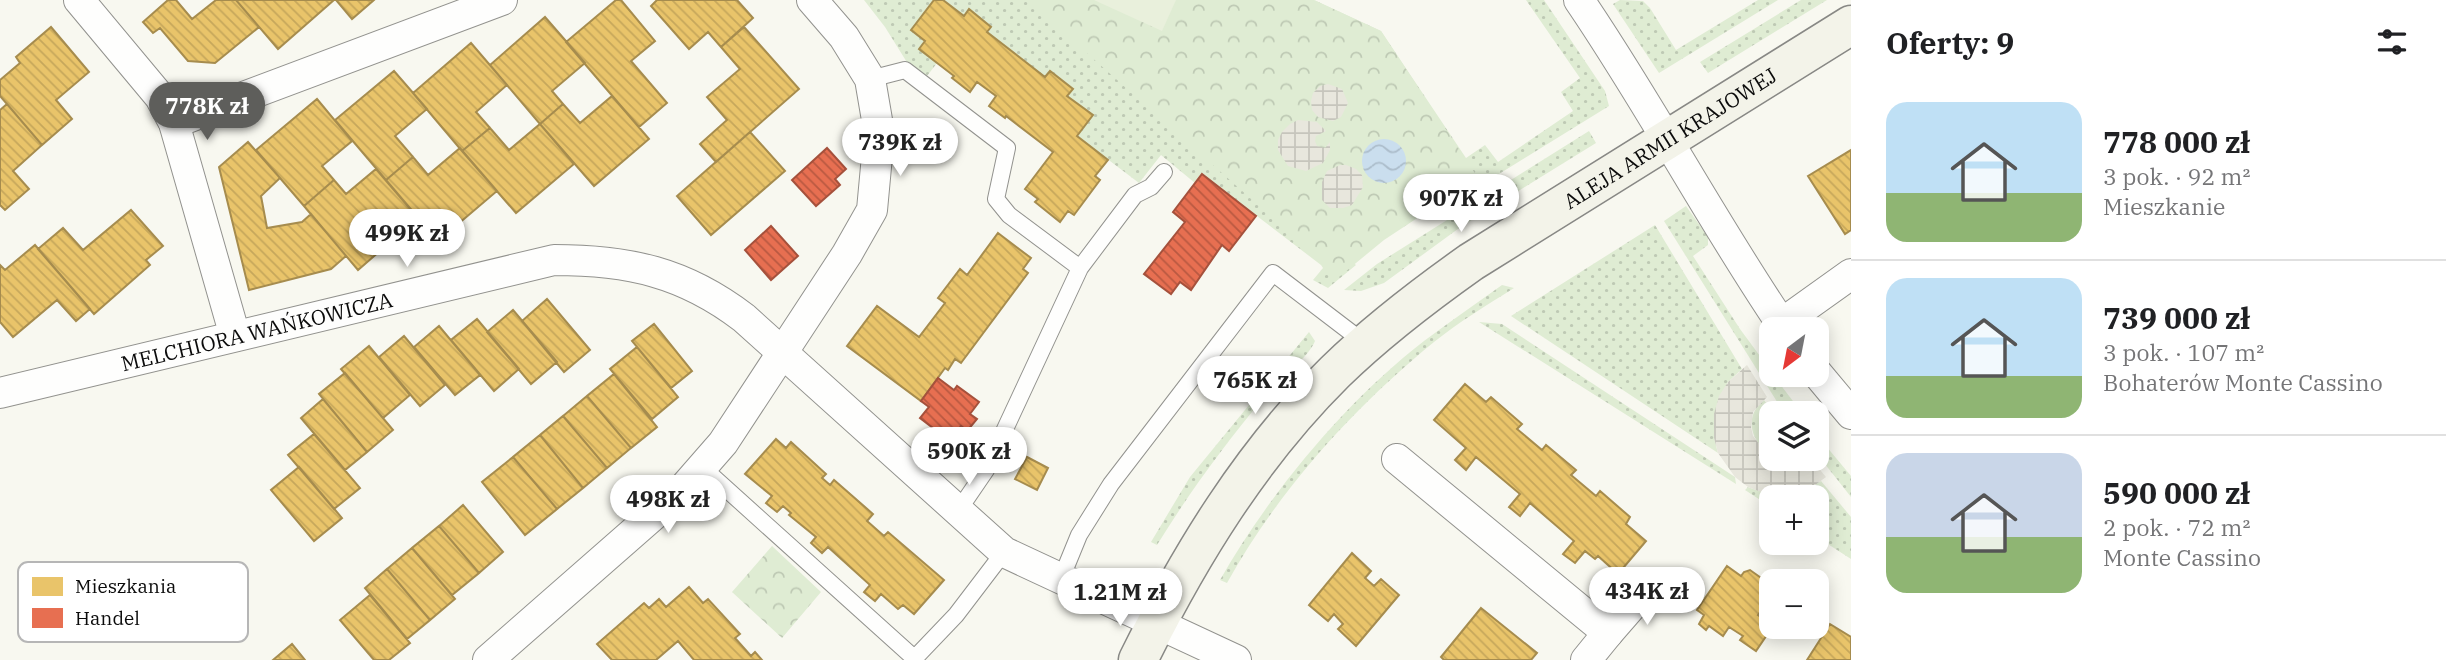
<!DOCTYPE html>
<html lang="pl">
<head>
<meta charset="utf-8">
<style>
	body { margin:0; font-family:"IBM Plex Serif",serif; background:#f2f2f2; color:#202124; height:100vh; display:flex; flex-direction:column; font-size:26px; white-space:nowrap }
	* { box-sizing:border-box; margin:0 }
	p { font-size:23px; color:#757577 }
	.icon { flex:none; width:38px; height:38px; fill:none; stroke:currentColor; stroke-width:2; stroke-linecap:round; stroke-linejoin:round }
	.map { position:relative; flex:1; overflow:hidden }
	.panel { display:flex; flex-direction:column; background:#fff; width:595px }
	.panel>* { flex:none }
	.needle { width:46px; rotate:212deg }
	.buttons { position:absolute; left:1759px; top:317px; display:grid; gap:14px }
	.buttons a { display:grid; place-items:center; width:70px; height:70px; border-radius:14px; background:#fff; box-shadow:0 4px 18px #0003; font-size:35px }
	.price { position:absolute; translate:-50% -60px; padding:0 16px; border-radius:24px; background:#fff; color:#222; font-size:23px; line-height:46px; filter:drop-shadow(0 2px 4px #0008) }
	.price::after { content:''; position:absolute; left:50%; top:42px; width:21px; height:16px; margin-left:-10px; background:inherit; clip-path:polygon(0 0,100% 0,50% 100%) }
	.price.on { background:#5e5e5b; color:#fff }
	ul { padding:0; list-style:none }
	li { display:flex; align-items:center; gap:21px; height:175px; padding:0 35px }
	li+li { border-top:2px solid #e0e0e0 }
	li span { display:grid; place-items:center; flex:none; width:196px; height:140px; border-radius:21px; color:#555 }
	li>.icon { margin-inline-start:auto }
	span .icon { width:84px; height:84px; fill:#fffc; stroke-width:1 }
	li b { font-size:30px }
	h2 { display:flex; justify-content:space-between; align-items:center; height:84px; padding:0 35px; font-size:30px }
	main { display:flex; flex:1; min-height:0 }
	.map>svg:first-child { display:block }
	.grass { fill:url(#grass-dots) }
	.park { fill:url(#park-crowns) }
	.pitch { fill:#e9f0dc }
	.plaza { fill:url(#plaza-grid) }
	.water { fill:url(#water-waves) }
	.homes { fill:url(#homes-back-hatch); stroke:#a68c4e; stroke-width:2 }
	.shops { fill:url(#shops-back-hatch); stroke:#a5513c; stroke-width:2 }
	.lines { fill:none; stroke-linecap:round; stroke-linejoin:round }
	.lane-casing { stroke:#92928e; stroke-width:18 }
	.street-casing { stroke:#92928e; stroke-width:32 }
	.secondary-casing { stroke:#888885; stroke-width:41 }
	.lane { stroke:#fefefd; stroke-width:16 }
	.street { stroke:#fefefd; stroke-width:30 }
	.secondary { stroke:#f3f3e9; stroke-width:38 }
	.labels { text-anchor:middle; dominant-baseline:central; stroke-width:7; stroke-linejoin:round; paint-order:stroke }
	.street-label { font-size:21px; fill:#0b0b0b; stroke:#fff }
	.key { fill:#fff; stroke:#b6b6b6; stroke-width:2 }
	.key-label { font-size:19px; fill:#0b0b0b }
</style>
</head>
<body>
<main>
<div class="map">
<svg width="1851" height="660" viewBox="0 0 1851 660">
	<defs>
		<pattern id="grass-dots" width="8" height="8" patternUnits="userSpaceOnUse" patternTransform="scale(1.75)"><rect width="8" height="8" fill="#dfecd3"/><path d="M2 2h.1M6 6h.1" fill="none" stroke="#bec9b4" stroke-width="1.8" stroke-linecap="round"/></pattern>
		<pattern id="park-crowns" width="20" height="18" patternUnits="userSpaceOnUse" patternTransform="scale(1.75)"><rect width="20" height="18" fill="#dfecd3"/><path d="M2 6a3 3 0 1 1 6 0M12 15a3 3 0 1 1 6 0" fill="none" stroke="#bec9b4"/></pattern>
		<pattern id="plaza-grid" width="8" height="8" patternUnits="userSpaceOnUse" patternTransform="scale(1.75)"><rect width="8" height="8" fill="#e8e7dd"/><path d="M0 4h8M4 0v8" fill="none" stroke="#c6c5bc"/></pattern>
		<pattern id="water-waves" width="16" height="10" patternUnits="userSpaceOnUse" patternTransform="scale(1.75)"><rect width="16" height="10" fill="#cadeee"/><path d="M0 5q4-4 8 0t8 0" fill="none" stroke="#acbdcb"/></pattern>
		<pattern id="homes-back-hatch" width="6" height="6" patternUnits="userSpaceOnUse" patternTransform="scale(1.75)"><rect width="6" height="6" fill="#e9c46a"/><path d="M-1 5l2 2M0 0l6 6M5-1l2 2" fill="none" stroke="#c6a75b"/></pattern>
		<pattern id="shops-back-hatch" width="6" height="6" patternUnits="userSpaceOnUse" patternTransform="scale(1.75)"><rect width="6" height="6" fill="#e76f51"/><path d="M-1 5l2 2M0 0l6 6M5-1l2 2" fill="none" stroke="#b95941"/></pattern>
	</defs>
	<rect width="100%" height="100%" fill="#f8f8f0"/>
	<!-- grass -->
	<path class="grass" d="M 864,0 L 934,0 L 911,30 L 925,41 L 937,63 L 927,76 L 908,64 L 885,27 Z
		M 943,0 L 1035,0 L 1356,265 L 1328,288 L 1313,280 L 1323,268 L 1321,265 L 1202,174 L 1195,183 L 1161,155 L 1139,183 L 1077,136 L 1093,115 L 1067,96 L 1072,89 L 1045,77 L 987,32 L 991,26 L 969,10 L 964,16 Z
		M 1314,0 L 1381,31 L 1466,158 L 1485,145 L 1498,162 L 1573,111 L 1561,92 L 1580,78 L 1526,0 L 1544,0 L 1605,91 L 1609,106 L 1457,200 Z
		M 1620,0 L 1643,1 L 1650,8 L 1676,50 L 1758,0 L 1778,0 L 1659,73 L 1613,4 Z
		M 1801,0 L 1827,0 L 1708,73 L 1700,62 Z
		M 1589,131 L 1596,143 L 1462,226 L 1384,283 L 1361,291 L 1344,290 L 1377,264 Z
		M 1686,206 L 1708,237 L 1708,245 L 1693,256 L 1740,329 L 1771,371 L 1771,374 L 1773,375 L 1799,409 L 1796,413 L 1784,413 L 1664,221 Z
		M 1655,225 L 1742,369 L 1728,382 L 1714,438 L 1718,453 L 1511,316 Z
		M 1502,285 L 1514,288 C 1487,305 1459,322 1434,342 C 1353,408 1278,491 1227,583 L 1220,580 C 1269,494 1345,402 1424,341 C 1449,322 1476,304 1502,285 Z
		M 1479,322 L 1502,324 L 1735,477 L 1736,484 Z
		M 1309,332 L 1315,341 C 1309,357 1278,381 1265,396 C 1225,444 1189,493 1157,545 L 1151,542 L 1190,477 Z
		M 1764,400 L 1773,413 L 1771,413 L 1771,443 L 1764,450 C 1749,434 1746,415 1764,400 Z
		M 1816,434 L 1851,476 L 1851,497 L 1817,454 Z
		M 1821,481 L 1851,517 L 1851,559 L 1817,537 L 1816,497 L 1771,497 L 1771,507 L 1745,490 L 1748,487 C 1774,498 1798,495 1821,481 Z"/>
	<!-- park -->
	<path class="park" d="M 1027,0 L 1314,0 L 1381,31 L 1478,178 L 1384,240 L 1339,277 Z
		M 772,546 L 821,592 L 782,638 L 732,592 Z"/>
	<!-- pitch -->
	<path class="pitch" d="M 1094,0 L 1176,0 L 1162,31 Z"/>
	<!-- plaza -->
	<path class="plaza" d="M 1328,84 L 1342,89 L 1348,103 L 1341,117 L 1333,121 L 1318,117 L 1312,110 L 1311,101 L 1313,93 L 1320,86 Z
		M 1298,120 L 1317,122 L 1326,131 L 1316,136 L 1315,141 L 1317,146 L 1325,148 L 1330,142 L 1330,150 L 1323,163 L 1306,171 L 1288,166 L 1278,150 L 1278,140 L 1282,132 L 1290,124 Z
		M 1340,165 L 1346,165 L 1356,169 L 1362,175 L 1363,187 L 1352,205 L 1343,208 L 1330,208 L 1322,200 L 1322,182 L 1327,171 Z
		M 1747,365 L 1767,397 L 1753,412 L 1751,427 L 1753,436 L 1764,450 L 1771,454 L 1771,458 L 1811,459 L 1826,477 L 1811,488 L 1787,494 L 1761,492 L 1748,487 L 1735,477 L 1718,453 L 1714,438 L 1714,414 L 1719,396 L 1728,382 Z"/>
	<!-- water -->
	<path class="water" d="M1362 161a22 22 0 1 1 44 0a22 22 0 1 1-44 0Z"/>
	<!-- homes -->
	<path class="homes" d="M 168,0 L 176,0 L 192,19 L 216,0 L 236,0 L 259,27 L 215,63 L 188,61 L 160,28 L 153,33 L 143,22 Z
		M 236,0 L 334,0 L 278,49 Z
		M 336,0 L 374,0 L 352,19 Z
		M 616,0 L 621,0 L 655,41 L 631,61 L 667,103 L 639,127 L 566,42 Z
		M 657,0 L 737,0 L 753,18 L 721,47 L 708,32 L 689,49 L 651,6 Z
		M 934,0 L 943,0 L 964,16 L 969,9 L 991,27 L 987,32 L 1045,77 L 1050,71 L 1073,89 L 1067,96 L 1093,115 L 1077,136 L 1108,160 L 1095,176 L 1100,180 L 1074,215 L 1068,211 L 1060,222 L 1035,202 L 1038,199 L 1025,189 L 1053,152 L 1006,116 L 1005,118 L 989,106 L 996,96 L 977,82 L 970,92 L 952,78 L 954,76 L 919,49 L 925,41 L 911,30 Z
		M 545,17 L 585,63 L 552,91 L 563,104 L 540,124 L 490,65 Z
		M 51,27 L 89,72 L 56,100 L 72,119 L 42,145 L 0,96 L 0,80 L 20,63 L 16,57 Z
		M 744,27 L 799,89 L 716,162 L 700,144 L 727,120 L 707,97 L 740,69 L 721,47 Z
		M 471,43 L 507,85 L 476,112 L 490,128 L 462,151 L 413,93 Z
		M 394,71 L 427,109 L 395,136 L 413,157 L 386,180 L 335,120 Z
		M 612,96 L 649,139 L 594,186 L 540,124 L 563,104 L 580,123 Z
		M 317,99 L 352,141 L 322,166 L 334,180 L 304,206 L 256,150 Z
		M 7,104 L 42,145 L 13,171 L 29,189 L 5,210 L 0,205 L 0,110 Z
		M 540,124 L 574,164 L 516,213 L 462,151 L 490,128 L 509,150 Z
		M 750,132 L 785,171 L 711,235 L 677,196 Z
		M 248,142 L 280,178 L 261,196 L 267,228 L 302,222 L 311,214 L 346,256 L 331,269 L 249,290 L 219,167 Z
		M 460,148 L 497,191 L 438,241 L 386,180 L 413,157 L 428,175 Z
		M 1851,150 L 1851,230 L 1845,234 L 1808,176 Z
		M 376,169 L 418,218 L 358,270 L 304,206 L 334,180 L 346,194 Z
		M 131,210 L 163,246 L 146,260 L 150,265 L 94,314 L 38,249 L 63,228 L 83,250 Z
		M 998,233 L 1031,258 L 1023,269 L 1028,273 L 961,363 L 955,359 L 948,370 L 945,368 L 921,401 L 847,346 L 877,306 L 919,337 L 945,303 L 938,298 L 960,269 L 967,275 Z
		M 35,245 L 90,309 L 76,321 L 57,300 L 13,337 L 0,322 L 0,265 L 5,270 Z
		M 547,299 L 590,350 L 564,372 L 522,321 Z
		M 513,310 L 557,362 L 531,384 L 487,332 Z
		M 477,319 L 519,369 L 494,391 L 451,340 Z
		M 654,324 L 692,371 L 671,388 L 632,341 Z
		M 439,326 L 480,375 L 455,395 L 414,347 Z
		M 404,336 L 445,385 L 420,406 L 379,357 Z
		M 369,346 L 410,395 L 383,418 L 341,369 Z
		M 637,347 L 678,397 L 652,419 L 610,369 Z
		M 345,373 L 393,430 L 367,452 L 319,394 Z
		M 614,374 L 657,427 L 631,448 L 587,396 Z
		M 1465,384 L 1486,402 L 1491,397 L 1522,424 L 1517,429 L 1542,450 L 1546,445 L 1576,470 L 1571,475 L 1596,496 L 1600,491 L 1630,517 L 1626,524 L 1646,541 L 1618,574 L 1598,556 L 1595,559 L 1585,551 L 1575,563 L 1563,554 L 1574,541 L 1530,503 L 1520,516 L 1509,507 L 1520,494 L 1476,457 L 1466,470 L 1455,460 L 1466,448 L 1434,420 Z
		M 587,396 L 631,448 L 607,468 L 563,416 Z
		M 323,399 L 367,452 L 345,470 L 301,418 Z
		M 563,416 L 607,468 L 583,488 L 540,435 Z
		M 314,434 L 360,488 L 334,509 L 288,455 Z
		M 540,435 L 583,488 L 557,509 L 513,457 Z
		M 776,439 L 786,448 L 791,442 L 826,474 L 822,478 L 830,485 L 834,480 L 873,514 L 867,521 L 884,536 L 888,532 L 944,580 L 914,614 L 903,605 L 898,609 L 881,594 L 875,601 L 864,592 L 870,585 L 828,547 L 822,553 L 811,543 L 816,537 L 789,515 L 791,513 L 783,506 L 777,512 L 766,503 L 772,496 L 745,474 Z
		M 513,457 L 557,509 L 525,535 L 482,482 Z
		M 1027,457 L 1048,468 L 1037,490 L 1015,479 Z
		M 299,467 L 342,518 L 314,541 L 271,490 Z
		M 463,505 L 503,552 L 479,573 L 439,526 Z
		M 439,526 L 479,573 L 452,595 L 412,548 Z
		M 412,548 L 455,599 L 430,620 L 387,569 Z
		M 1352,553 L 1371,571 L 1365,578 L 1374,586 L 1381,579 L 1399,595 L 1356,646 L 1338,629 L 1343,624 L 1334,614 L 1328,621 L 1309,605 Z
		M 1727,566 L 1741,576 L 1744,572 L 1750,570 L 1771,585 L 1771,597 L 1758,615 L 1773,626 L 1756,651 L 1740,640 L 1743,636 L 1729,627 L 1723,636 L 1709,626 L 1706,630 L 1699,624 L 1704,615 L 1697,610 Z
		M 387,569 L 430,620 L 407,639 L 365,588 Z
		M 689,587 L 703,603 L 708,599 L 740,634 L 735,638 L 751,656 L 755,652 L 762,660 L 694,660 L 678,641 L 656,660 L 612,660 L 597,644 L 644,603 L 649,608 L 659,599 L 666,607 Z
		M 370,595 L 410,643 L 389,660 L 374,660 L 340,620 Z
		M 1481,608 L 1537,653 L 1531,660 L 1444,660 L 1441,657 Z
		M 1830,624 L 1851,637 L 1851,660 L 1807,660 Z
		M 292,644 L 305,660 L 273,660 Z"/>
	<!-- shops -->
	<path class="shops" d="M 827,148 L 846,169 L 835,179 L 840,185 L 816,206 L 792,180 Z
		M 1202,174 L 1256,216 L 1229,251 L 1222,245 L 1191,290 L 1180,282 L 1171,294 L 1144,274 L 1185,222 L 1173,212 Z
		M 771,226 L 798,256 L 771,280 L 745,250 Z
		M 938,378 L 954,390 L 957,386 L 979,402 L 970,414 L 977,419 L 967,431 L 961,426 L 950,441 L 920,418 L 929,407 L 921,401 Z"/>
	<g class="lines">
		<defs>
			<path id="lane" d="M 870,79 L 905,70 L 1007,148 L 996,199 L 1009,215 L 1080,268
				M 702,467 L 914,658
				M 958,511 L 986,470 L 1080,268 L 1135,195 L 1151,187 L 1164,172
				M 1061,579 L 1079,535 L 1111,484 L 1273,273 L 1366,344
				M 913,660 L 956,615 L 1004,552"/>
			<g id="street">
				<path d="M 79,0 L 160,97 L 174,123 L 235,336"/>
				<path d="M 1579,0 C 1652,107 1712,222 1785,329"/>
				<path d="M 174,123 L 502,0"/>
				<path d="M 1781,324 L 1851,274"/>
				<path d="M 1816,372 L 1851,414"/>
				<path id="s1" d="M 0,393 L 554,260 C 628,260 684,272 744,318 L 1004,552 L 1236,660"/>
				<path d="M 1397,459 L 1608,633 L 1586,660"/>
				<path d="M 1608,633 L 1648,587"/>
				<path d="M 488,660 L 682,490 L 723,443 L 847,254 L 872,210 L 877,156 L 877,120 L 870,79 L 844,37 L 812,0"/>
			</g>
			<g id="secondary">
				<path id="s2" d="M 1138,660 C 1190,555 1251,455 1335,372 C 1377,331 1423,296 1471,262 L 1851,25"/>
			</g>
		</defs>
		<!-- lane casing -->
		<use href="#lane" class="lane-casing"/>
		<!-- street casing -->
		<use href="#street" class="street-casing"/>
		<!-- secondary casing -->
		<use href="#secondary" class="secondary-casing"/>
		<!-- lane -->
		<use href="#lane" class="lane"/>
		<!-- street -->
		<use href="#street" class="street"/>
		<!-- secondary -->
		<use href="#secondary" class="secondary"/>
	</g>
	<g class="labels">
		<!-- street labels -->
		<g class="street-label">
			<text stroke="none"><textPath href="#s2" startOffset="760">ALEJA ARMII KRAJOWEJ</textPath></text>
			<text stroke="none"><textPath href="#s1" startOffset="264">MELCHIORA WAŃKOWICZA</textPath></text>
		</g>
	</g>
	<!-- legend -->
	<rect x="18" y="562" width="230" height="80" rx="10" class="key"/>
	<rect x="32" y="577" width="31" height="19" fill="#e9c46a"/>
	<rect x="32" y="608" width="31" height="20" fill="#e76f51"/>
	<g class="key-label">
		<text x="75" y="593">Mieszkania</text>
		<text x="75" y="625">Handel</text>
	</g>
</svg>
<div class="buttons">
<a><svg class="needle" viewBox="-14 -14 28 28"><path d="M0-13l5 13h-10z" fill="#e53935"/><path d="M0 13l5-13h-10z" fill="#757577"/></svg></a>
<a><svg class="icon" aria-label="layers" viewBox="0 0 24 24"><path d="M12 4l9 5-9 5-9-5zM3 14l9 5 9-5"/></svg></a>
<a>+</a>
<a>−</a>
</div>
<b class="price on" style="left:207px;top:142px">778K zł</b>
<b class="price" style="left:900px;top:178px">739K zł</b>
<b class="price" style="left:1461px;top:234px">907K zł</b>
<b class="price" style="left:407px;top:269px">499K zł</b>
<b class="price" style="left:1255px;top:416px">765K zł</b>
<b class="price" style="left:969px;top:487px">590K zł</b>
<b class="price" style="left:668px;top:535px">498K zł</b>
<b class="price" style="left:1647px;top:627px">434K zł</b>
<b class="price" style="left:1120px;top:628px">1.21M zł</b>
</div>
<section class="panel">
<h2>Oferty: 9<svg class="icon" aria-label="filters" viewBox="0 0 24 24"><path d="M4 7h16M4 17h16"/><circle cx="9" cy="7" r="2"/><circle cx="15" cy="17" r="2"/></svg></h2>
<ul>
<li><span style="background:linear-gradient(#bfe0f5 65%,#8fb573 0)"><svg class="icon" aria-label="home" viewBox="0 0 24 24"><path d="M3 11l9-7 9 7M6 9v11h12V9"/></svg></span><div><b>778 000 zł</b><p>3 pok. · 92 m²</p><p>Mieszkanie</p></div></li>
<li><span style="background:linear-gradient(#bfe0f5 70%,#8fb573 0)"><svg class="icon" aria-label="home" viewBox="0 0 24 24"><path d="M3 11l9-7 9 7M6 9v11h12V9"/></svg></span><div><b>739 000 zł</b><p>3 pok. · 107 m²</p><p>Bohaterów Monte Cassino</p></div></li>
<li><span style="background:linear-gradient(#c9d6e8 60%,#8fb573 0)"><svg class="icon" aria-label="home" viewBox="0 0 24 24"><path d="M3 11l9-7 9 7M6 9v11h12V9"/></svg></span><div><b>590 000 zł</b><p>2 pok. · 72 m²</p><p>Monte Cassino</p></div></li>
</ul>
</section>
</main>
</body>
</html>
